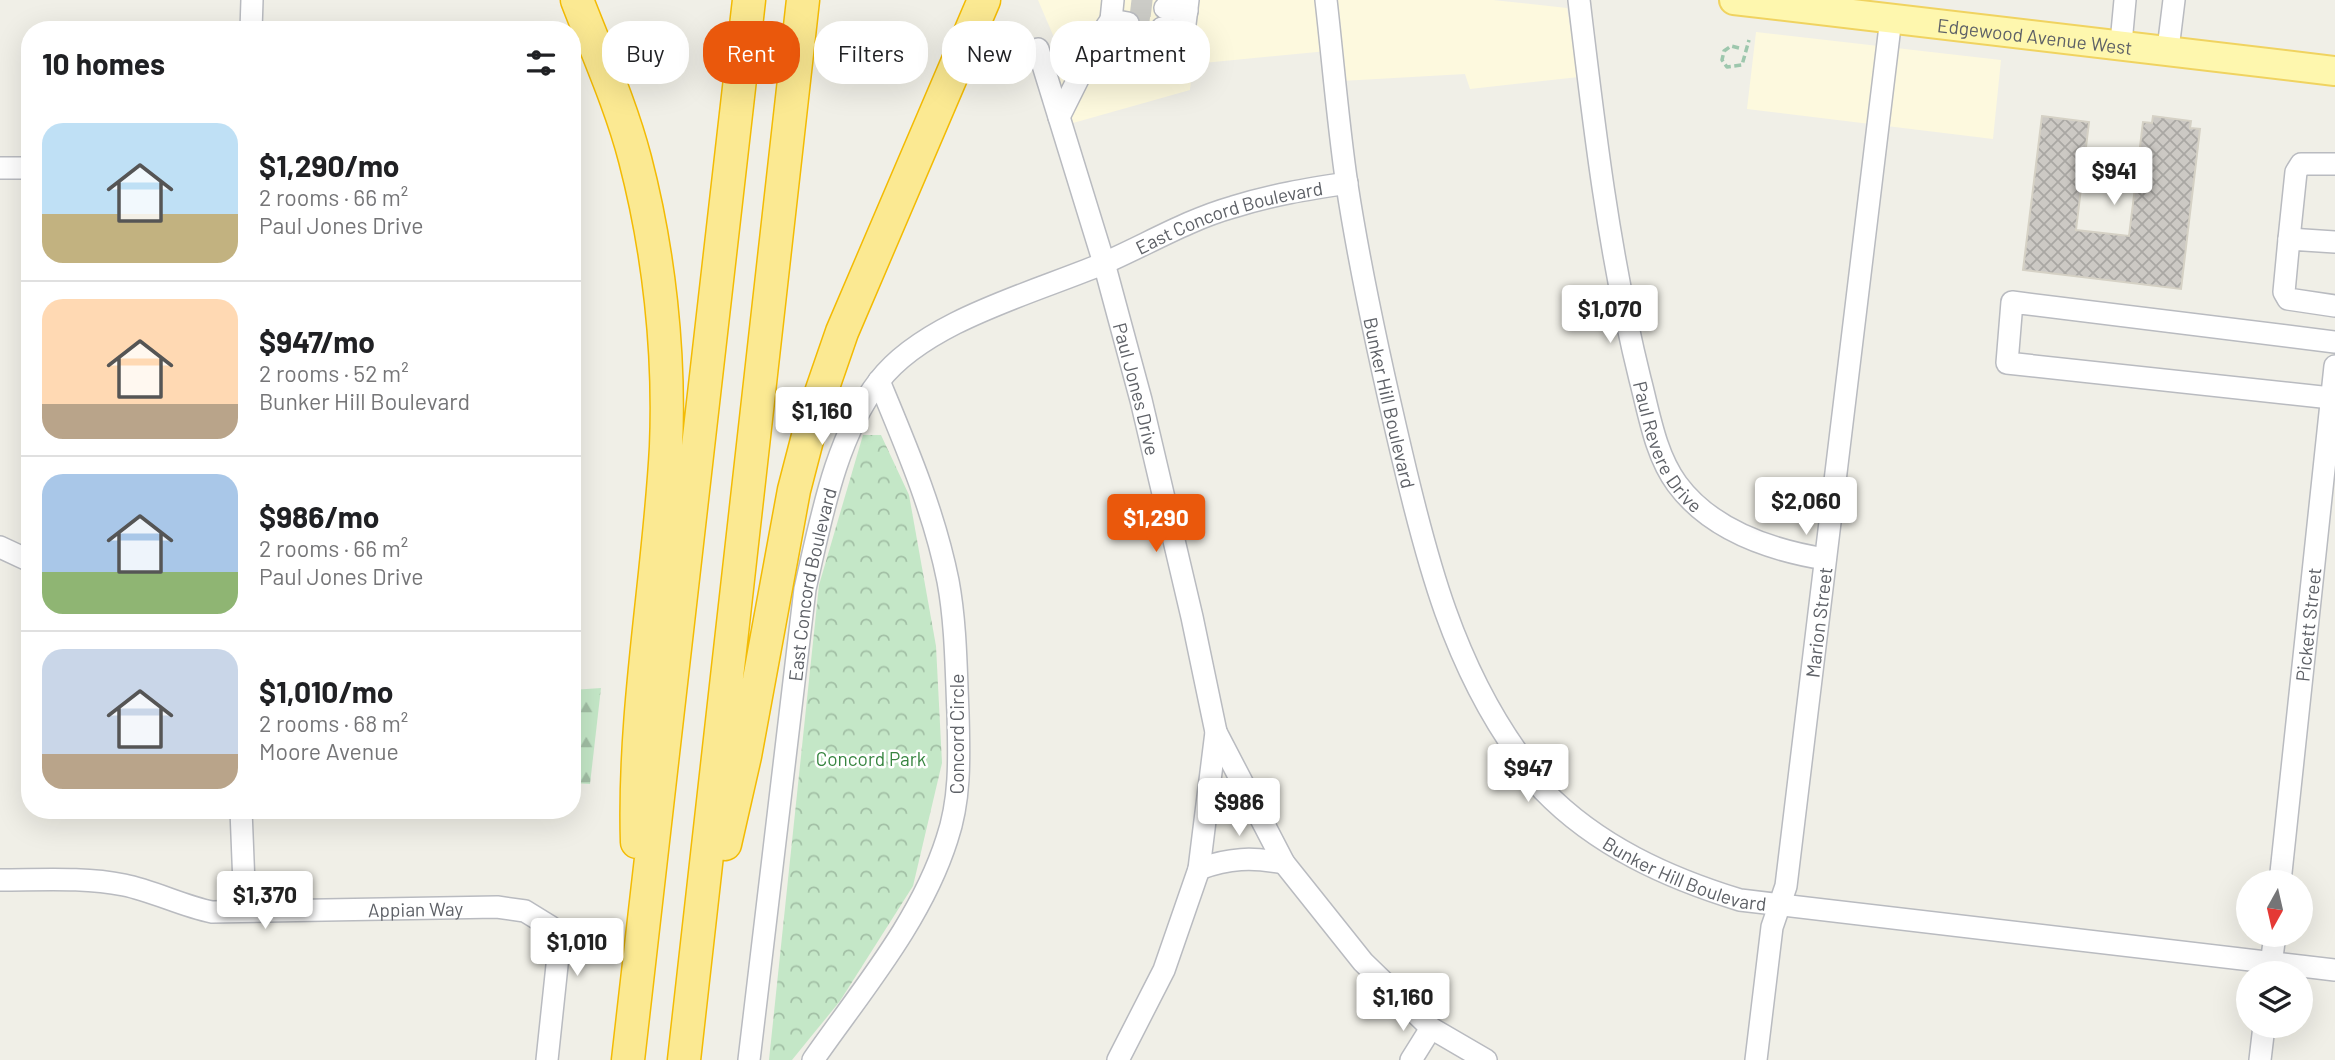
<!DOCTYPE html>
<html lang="en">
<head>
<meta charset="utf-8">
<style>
	body { margin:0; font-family:Barlow,sans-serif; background:#f2f2f2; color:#202124; height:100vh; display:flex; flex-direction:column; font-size:26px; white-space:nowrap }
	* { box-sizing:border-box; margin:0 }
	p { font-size:23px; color:#757577 }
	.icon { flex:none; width:38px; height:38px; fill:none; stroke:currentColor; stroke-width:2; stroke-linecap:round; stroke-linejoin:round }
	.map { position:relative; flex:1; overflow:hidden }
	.drawer { position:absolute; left:21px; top:21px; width:560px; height:798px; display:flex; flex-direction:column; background:#fff; border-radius:28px; box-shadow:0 7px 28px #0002 }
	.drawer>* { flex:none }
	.banner { position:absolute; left:602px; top:21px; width:665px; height:63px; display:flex; gap:14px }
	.needle { width:46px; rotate:188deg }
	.tools { position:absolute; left:2236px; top:870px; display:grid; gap:14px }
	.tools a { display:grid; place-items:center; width:77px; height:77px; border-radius:50%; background:#fff; box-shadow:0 7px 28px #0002; font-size:35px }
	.price { position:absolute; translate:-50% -60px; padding:0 16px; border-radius:7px; background:#fff; color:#222; font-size:23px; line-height:46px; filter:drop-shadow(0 2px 4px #0008) }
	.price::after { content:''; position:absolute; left:50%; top:42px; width:21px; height:16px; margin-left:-10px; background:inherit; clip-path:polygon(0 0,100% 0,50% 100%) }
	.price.on { background:#ea580c; color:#fff }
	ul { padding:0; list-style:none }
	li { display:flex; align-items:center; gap:21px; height:175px; padding:0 21px }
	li+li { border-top:2px solid #e0e0e0 }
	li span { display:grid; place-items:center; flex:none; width:196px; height:140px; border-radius:21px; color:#555 }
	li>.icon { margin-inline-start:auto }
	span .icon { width:84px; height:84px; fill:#fffc; stroke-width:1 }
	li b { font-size:30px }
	h2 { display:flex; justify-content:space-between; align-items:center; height:84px; padding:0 21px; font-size:30px }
	.pill { padding:0 24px; border-radius:28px; background:#fff; box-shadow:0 7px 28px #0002; font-size:24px; line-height:63px }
	.pill.on { background:#ea580c; color:#fff }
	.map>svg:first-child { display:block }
	.commercial { fill:#fdf9de }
	.forest { fill:url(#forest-firs) }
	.park { fill:url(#park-crowns) }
	.building { fill:url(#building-cross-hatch); stroke:#d5d1c5; stroke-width:2 }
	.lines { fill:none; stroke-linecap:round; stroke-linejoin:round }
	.minor-tunnel { stroke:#ccccc7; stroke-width:21; stroke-dasharray:21 10; stroke-linecap:butt }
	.minor-casing { stroke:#b9bbc0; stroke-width:24 }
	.major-casing { stroke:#f0d360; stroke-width:32 }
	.highway-casing { stroke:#f3bb04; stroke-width:35 }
	.path { stroke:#9dc7ad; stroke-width:3.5; stroke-dasharray:7 3.5; stroke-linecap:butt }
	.minor { stroke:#fff; stroke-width:21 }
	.major { stroke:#fef7ae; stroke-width:28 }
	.highway { stroke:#fbe992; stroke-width:32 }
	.labels { text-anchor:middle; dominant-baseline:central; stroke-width:5; stroke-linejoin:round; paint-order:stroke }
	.street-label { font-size:19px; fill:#5e6167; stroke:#fff }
	.park-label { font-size:19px; fill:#378540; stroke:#fff }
</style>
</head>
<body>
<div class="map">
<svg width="2335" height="1060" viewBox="0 0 2335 1060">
	<defs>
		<pattern id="forest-firs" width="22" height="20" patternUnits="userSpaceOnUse" patternTransform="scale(1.75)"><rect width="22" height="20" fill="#c4e7c7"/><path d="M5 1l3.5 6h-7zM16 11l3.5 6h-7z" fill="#a2bfa5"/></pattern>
		<pattern id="park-crowns" width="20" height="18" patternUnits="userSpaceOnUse" patternTransform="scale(1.75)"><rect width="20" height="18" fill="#c4e7c7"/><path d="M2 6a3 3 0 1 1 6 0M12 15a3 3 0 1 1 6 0" fill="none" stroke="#a2bfa5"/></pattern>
		<pattern id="building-cross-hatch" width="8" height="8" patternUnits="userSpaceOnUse" patternTransform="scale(1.75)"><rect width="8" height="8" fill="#ccc9c4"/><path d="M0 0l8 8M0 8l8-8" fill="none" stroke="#a9a7a3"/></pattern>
	</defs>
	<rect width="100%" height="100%" fill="#f0efe7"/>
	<!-- commercial -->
	<path class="commercial" d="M 1038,0 L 1493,0 L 1567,8 L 1579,77 L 1470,89 L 1465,74 L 1341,81 L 1338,50 L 1193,64 L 1190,90 L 1073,123 L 1055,76 L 1059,49 Z
		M 1756,32 L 2001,60 L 1993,139 L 1747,109 Z"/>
	<!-- forest -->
	<path class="forest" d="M 601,688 L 590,784 L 572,783 L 572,690 Z"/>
	<!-- park -->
	<path class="park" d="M 863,435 L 881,435 L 909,495 L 936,646 L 942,763 L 913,886 L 840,1001 L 792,1060 L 769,1060 L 819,585 Z"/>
	<!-- building -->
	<path class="building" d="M 2042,116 L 2089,122 L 2076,230 L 2129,236 L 2143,122 L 2152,123 L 2153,116 L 2191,121 L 2190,128 L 2200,129 L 2181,289 L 2023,270 Z"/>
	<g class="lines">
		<!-- minor-tunnel -->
		<path class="minor-tunnel" d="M 1131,4 L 1165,8
			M 1128,23 L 1162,28"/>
		<defs>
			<g id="minor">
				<path d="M 1113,0 L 1111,20 L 1128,23"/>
				<path id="s1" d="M 1326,0 C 1333,61 1338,124 1347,185 C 1361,276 1381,366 1402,455 C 1427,562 1454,665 1519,755 C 1527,767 1534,780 1543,790 C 1597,846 1668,878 1740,900 L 2335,970"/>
				<path id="s2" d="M 1579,0 C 1594,127 1609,254 1640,379 C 1649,413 1655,454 1677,484 C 1711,530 1770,550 1825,559"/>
				<path d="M 1165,8 L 1187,11"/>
				<path d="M 1162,28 L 1184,32 L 1188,0"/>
				<path d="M 251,30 L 252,0"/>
				<path d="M 2121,43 L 2125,0"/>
				<path id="s3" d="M 1038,49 L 1104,263 L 1141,400 L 1192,617 L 1216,732 L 1199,869 L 1164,970 L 1118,1060"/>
				<path d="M 2168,49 L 2174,0"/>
				<path d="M 1059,117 L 1098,39 L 1111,20"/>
				<path d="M 0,168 L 30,168"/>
				<path d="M 2289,239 L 2296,172 L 2301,164 L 2335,164"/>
				<path d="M 2335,242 L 2289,239 L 2284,292 L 2288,299 L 2335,306"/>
				<path d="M 2331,398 L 2007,363 L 2012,302 L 2335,342"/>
				<path d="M 0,547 L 30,561"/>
				<path d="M 1216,732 L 1284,863 L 1363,962 L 1431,1028 L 1486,1060"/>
				<path d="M 241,810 L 245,910"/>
				<path d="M 1199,869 C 1229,858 1252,857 1284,863"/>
				<path id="s4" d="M 0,880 C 41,880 84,877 124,885 C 154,891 182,906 212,912 L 497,907 L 525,911 L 551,927 L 558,956 L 547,1060"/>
				<path id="s5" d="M 2280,882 L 2335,366"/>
				<path d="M 2270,973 L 2275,934"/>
				<path id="s6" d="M 749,1060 L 805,589 C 821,520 835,438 879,381 C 925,321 1033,293 1102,264 C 1146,245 1187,220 1233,207 C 1271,195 1308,189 1347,183"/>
				<path d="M 813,1060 C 861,991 921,921 947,839 C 961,798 959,755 958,713 C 956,669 956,624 948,581 C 934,511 906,446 879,381"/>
				<path d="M 1411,1060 L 1431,1028"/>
				<path id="s7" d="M 1756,1060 L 1772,927 L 1786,886 L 1891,18"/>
				<path d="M 2260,1060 L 2264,1026"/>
			</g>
			<g id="major">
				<path id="s8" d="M 1734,0 L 2335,71"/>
			</g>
			<path id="highway" d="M 577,0 C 597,52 621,105 635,159 C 659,251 670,352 666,447 C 659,578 633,710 637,842
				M 725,844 L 745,756 L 794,490 L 814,413 L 842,332 L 984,0
				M 628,1060 L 749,0
				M 684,1060 L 803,0"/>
		</defs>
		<!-- minor casing -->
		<use href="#minor" class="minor-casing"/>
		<!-- major casing -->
		<use href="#major" class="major-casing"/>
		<!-- highway casing -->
		<use href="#highway" class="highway-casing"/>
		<!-- path -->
		<path class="path" d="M 1739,48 L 1731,46 L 1724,51 L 1722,60 L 1727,67 L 1742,65 L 1749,40"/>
		<!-- minor -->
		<use href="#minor" class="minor"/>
		<!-- major -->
		<use href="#major" class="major"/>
		<!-- highway -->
		<use href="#highway" class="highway"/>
	</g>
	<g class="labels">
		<!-- street labels -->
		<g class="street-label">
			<text stroke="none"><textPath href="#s8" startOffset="303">Edgewood Avenue West</textPath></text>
			<text stroke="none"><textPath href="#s6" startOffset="1088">East Concord Boulevard</textPath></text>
			<text stroke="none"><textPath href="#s3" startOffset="354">Paul Jones Drive</textPath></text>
			<text stroke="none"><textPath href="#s1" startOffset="408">Bunker Hill Boulevard</textPath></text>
			<text stroke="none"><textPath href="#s2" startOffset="458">Paul Revere Drive</textPath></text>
			<text stroke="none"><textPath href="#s6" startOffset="480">East Concord Boulevard</textPath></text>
			<text stroke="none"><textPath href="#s7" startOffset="443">Marion Street</textPath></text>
			<text stroke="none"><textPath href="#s5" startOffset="259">Pickett Street</textPath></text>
			<text transform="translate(956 734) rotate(-90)">Concord Circle</text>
			<text stroke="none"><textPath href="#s1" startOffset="996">Bunker Hill Boulevard</textPath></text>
			<text stroke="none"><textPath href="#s4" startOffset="420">Appian Way</textPath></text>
		</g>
		<!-- park labels -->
		<g class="park-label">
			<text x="871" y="758">Concord Park</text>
		</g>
	</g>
</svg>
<div class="tools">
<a><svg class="needle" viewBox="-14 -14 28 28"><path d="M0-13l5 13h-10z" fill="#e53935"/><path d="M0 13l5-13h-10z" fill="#757577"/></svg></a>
<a><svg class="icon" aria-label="layers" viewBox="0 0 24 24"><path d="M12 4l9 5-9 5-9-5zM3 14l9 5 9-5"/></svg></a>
</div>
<b class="price" style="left:2114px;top:207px">$941</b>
<b class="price" style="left:1610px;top:345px">$1,070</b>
<b class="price" style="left:822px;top:447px">$1,160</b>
<b class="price" style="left:1806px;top:537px">$2,060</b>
<b class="price on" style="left:1156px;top:554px">$1,290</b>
<b class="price" style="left:1528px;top:804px">$947</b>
<b class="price" style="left:1239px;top:838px">$986</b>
<b class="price" style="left:265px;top:931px">$1,370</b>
<b class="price" style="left:577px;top:978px">$1,010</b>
<b class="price" style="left:1403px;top:1033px">$1,160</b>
<div class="banner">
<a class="pill">Buy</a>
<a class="pill on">Rent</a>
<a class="pill">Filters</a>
<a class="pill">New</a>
<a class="pill">Apartment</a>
</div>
<section class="drawer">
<h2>10 homes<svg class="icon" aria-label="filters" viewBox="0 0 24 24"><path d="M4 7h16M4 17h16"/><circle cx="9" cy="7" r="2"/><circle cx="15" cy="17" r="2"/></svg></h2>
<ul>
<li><span style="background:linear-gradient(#bfe0f5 65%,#c2b280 0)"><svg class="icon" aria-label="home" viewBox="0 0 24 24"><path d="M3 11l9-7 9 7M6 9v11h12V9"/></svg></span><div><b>$1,290/mo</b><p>2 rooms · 66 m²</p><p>Paul Jones Drive</p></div></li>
<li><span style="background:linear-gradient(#ffd9b3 75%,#b9a48a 0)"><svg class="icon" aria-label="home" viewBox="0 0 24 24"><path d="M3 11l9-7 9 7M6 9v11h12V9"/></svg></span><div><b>$947/mo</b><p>2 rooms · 52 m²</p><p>Bunker Hill Boulevard</p></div></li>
<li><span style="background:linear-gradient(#a9c7e8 70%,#8fb573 0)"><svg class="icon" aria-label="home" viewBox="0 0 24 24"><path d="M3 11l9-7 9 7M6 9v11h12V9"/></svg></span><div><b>$986/mo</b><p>2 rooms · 66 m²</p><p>Paul Jones Drive</p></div></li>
<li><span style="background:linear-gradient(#c9d6e8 75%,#b9a48a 0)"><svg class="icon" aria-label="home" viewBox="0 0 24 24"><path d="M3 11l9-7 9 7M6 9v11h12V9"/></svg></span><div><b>$1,010/mo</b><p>2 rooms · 68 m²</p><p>Moore Avenue</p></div></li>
</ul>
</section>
</div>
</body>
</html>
